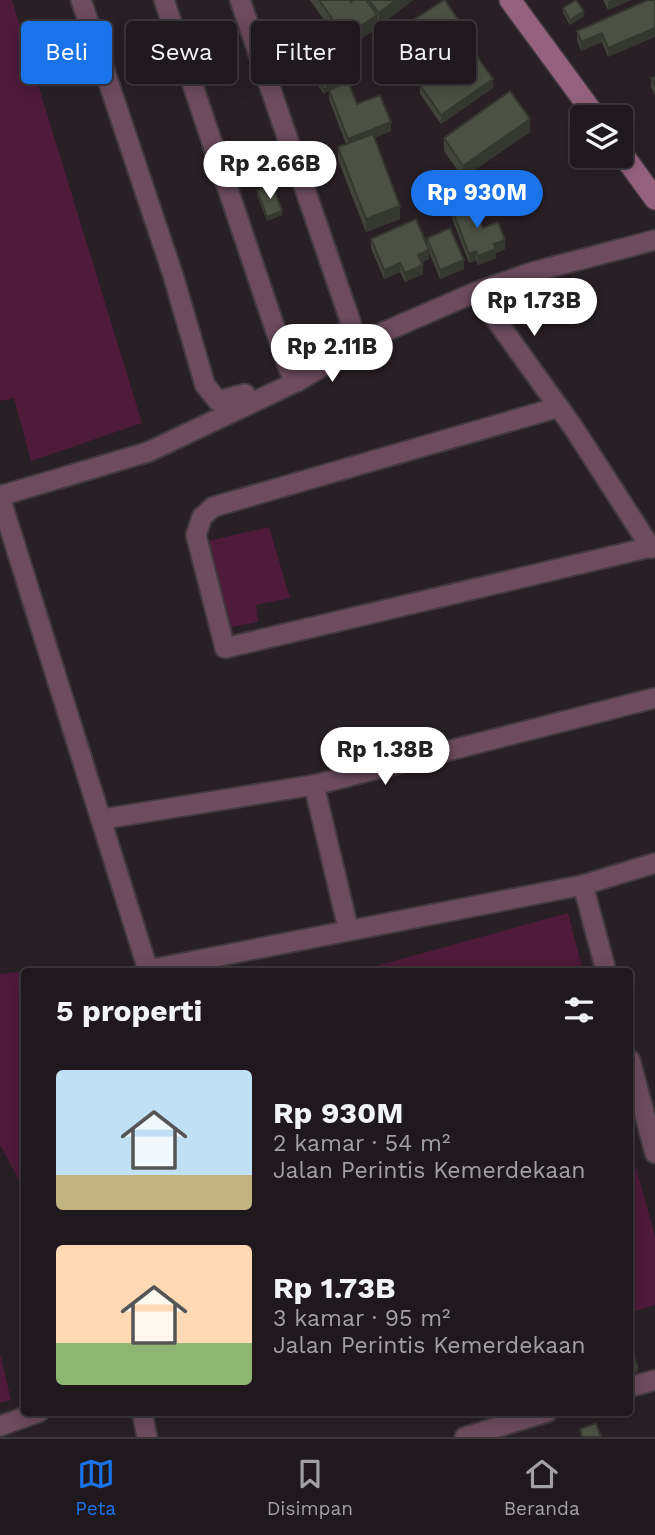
<!DOCTYPE html>
<html lang="id">
<head>
<meta charset="utf-8">
<style>
	body { margin:0; font-family:"Work Sans",sans-serif; background:#2c2529; color:#f1f3f6; height:100vh; display:flex; flex-direction:column; font-size:26px; white-space:nowrap }
	* { box-sizing:border-box; margin:0 }
	p { font-size:23px; color:#a1a0a3 }
	.icon { flex:none; width:38px; height:38px; fill:none; stroke:currentColor; stroke-width:2; stroke-linecap:round; stroke-linejoin:round }
	.map { position:relative; flex:1; overflow:hidden }
	.sheet { position:absolute; left:21px; top:968px; width:612px; height:448px; display:flex; flex-direction:column; background:#1f181c; border-radius:7px; box-shadow:0 4px 18px #0003,0 0 0 2px #3c373b }
	.sheet>* { flex:none }
	.banner { position:absolute; left:21px; top:21px; width:614px; height:63px; display:flex; gap:14px }
	.tools { position:absolute; left:570px; top:105px; display:grid; gap:14px }
	.tools a { display:grid; place-items:center; width:63px; height:63px; border-radius:7px; background:#1f181c; box-shadow:0 4px 18px #0003,0 0 0 2px #3c373b; font-size:35px }
	.price { position:absolute; translate:-50% -60px; padding:0 16px; border-radius:24px; background:#fff; color:#222; font-size:23px; line-height:46px; filter:drop-shadow(0 2px 4px #0008) }
	.price::after { content:''; position:absolute; left:50%; top:42px; width:21px; height:16px; margin-left:-10px; background:inherit; clip-path:polygon(0 0,100% 0,50% 100%) }
	.price.current { background:#1a73e8; color:#fff }
	ul { padding:0; list-style:none }
	li { display:flex; align-items:center; gap:21px; height:175px; padding:0 35px }
	li span { display:grid; place-items:center; flex:none; width:196px; height:140px; border-radius:7px; color:#555 }
	li>.icon { margin-inline-start:auto }
	span .icon { width:84px; height:84px; fill:#fffc; stroke-width:1 }
	li b { font-size:30px }
	h2 { display:flex; justify-content:space-between; align-items:center; height:84px; padding:0 35px; font-size:30px }
	.chip { padding:0 24px; border-radius:7px; background:#1f181c; box-shadow:0 4px 18px #0003,0 0 0 2px #3c373b; font-size:24px; line-height:63px }
	.chip.current { background:#1a73e8; color:#fff }
	.tab-bar { display:flex; justify-content:space-around; align-items:center; height:98px; border-top:2px solid #3c373b; background:#1f181c; font-size:19px; color:#a1a0a3 }
	.tab-bar a { display:grid; justify-items:center; gap:4px }
	.tab-bar .current { color:#1a73e8 }
	.map>svg:first-child { display:block }
	.green { fill:#4e1b3a }
	.lines { fill:none; stroke-linecap:round; stroke-linejoin:round }
	.street-casing { stroke:#433a3f; stroke-width:23 }
	.secondary-casing { stroke:#433a3f; stroke-width:24 }
	.street { stroke:#6c4c5d; stroke-width:19 }
	.secondary { stroke:#95627e; stroke-width:21 }
	.wall { fill:#41453b }
	.shaded-wall { fill:#353830 }
	.building { fill:#4c5045; stroke:#353830; stroke-width:2 }
</style>
</head>
<body>
<div class="map">
<svg width="655" height="1437" viewBox="0 0 655 1437">
	<rect width="100%" height="100%" fill="#292025"/>
	<!-- green -->
	<path class="green" d="M 0,0 L 12,0 L 142,423 L 31,461 L 14,398 L 0,401 Z
		M 269,527 L 290,598 L 256,605 L 258,622 L 226,628 L 208,541 Z
		M 568,913 L 583,971 L 358,971 Z
		M 38,969 L 24,971 L 24,1189 L 0,1145 L 0,974 Z
		M 630,1146 L 655,1236 L 655,1305 L 630,1313 Z
		M 0,1353 L 11,1400 L 0,1403 Z"/>
	<g class="lines">
		<defs>
			<path id="street" d="M 81,0 L 173,275 L 205,385 L 218,401 L 245,394
				M 164,0 L 288,367
				M 240,0 L 351,323 L 346,331 L 288,367 L 296,382
				M 476,292 L 573,427 L 651,548
				M 559,407 L 213,507 L 202,517 L 196,535 L 225,648 L 655,546
				M 0,496 L 148,452 L 296,382 L 370,338 L 476,292 L 533,272 L 655,240
				M 0,497 L 148,970 L 583,885 L 655,863
				M 314,785 L 348,928
				M 103,819 L 314,785 L 655,698
				M 583,885 L 606,971
				M 630,1060 L 655,1153
				M 630,1387 L 655,1380
				M 142,1412 L 147,1437
				M 0,1426 L 39,1412
				M 465,1437 L 547,1412"/>
			<path id="secondary" d="M 510,0 L 596,117
				M 621,152 L 655,199"/>
		</defs>
		<!-- street casing -->
		<use href="#street" class="street-casing"/>
		<!-- secondary casing -->
		<use href="#secondary" class="secondary-casing"/>
		<!-- street -->
		<use href="#street" class="street"/>
		<!-- secondary -->
		<use href="#secondary" class="secondary"/>
	</g>
	<!-- wall -->
	<path class="wall" d="M 310,0 L 350,0 L 351,2 L 354,0 L 413,0 L 379,26 L 377,23 L 377,28 L 345,50 Z
		M 603,0 L 631,0 L 608,10 Z
		M 648,0 L 608,57 L 602,42 L 581,51 L 577,40 L 577,31 Z
		M 563,8 L 584,16 L 570,25 L 563,13 Z
		M 387,37 L 465,43 L 408,81 L 387,50 Z
		M 311,72 L 344,79 L 329,90 L 357,104 L 391,131 L 374,138 L 400,219 L 366,232 L 338,160 L 338,147 L 346,144 L 329,99 L 329,90 L 324,94 L 311,76 Z
		M 655,77 L 655,95 L 651,87 L 651,78 Z
		M 420,85 L 493,88 L 441,124 L 420,94 Z
		M 530,132 L 463,178 L 444,151 L 444,138 Z
		M 257,190 L 282,215 L 267,221 L 257,195 Z
		M 452,209 L 483,228 L 505,249 L 496,253 L 496,258 L 478,265 L 476,260 L 469,263 L 452,218 Z
		M 427,238 L 464,269 L 440,279 L 429,252 L 429,259 L 421,262 L 423,274 L 405,282 L 400,272 L 384,279 L 371,248 L 371,239 L 427,244 Z"/>
	<!-- shaded-wall -->
	<path class="shaded-wall" d="M 396,0 L 413,0 L 379,26 L 379,13 Z
		M 611,0 L 631,0 L 608,10 L 608,1 Z
		M 584,11 L 584,16 L 570,25 L 570,20 Z
		M 377,15 L 377,28 L 345,50 L 345,37 Z
		M 655,28 L 655,37 L 608,57 L 608,48 Z
		M 465,30 L 465,43 L 408,81 L 408,68 Z
		M 602,33 L 602,42 L 581,51 L 581,42 Z
		M 344,75 L 344,79 L 324,94 L 324,89 Z
		M 493,79 L 493,88 L 441,124 L 441,115 Z
		M 530,119 L 530,132 L 463,178 L 463,166 Z
		M 391,122 L 391,131 L 348,148 L 348,139 Z
		M 400,206 L 400,219 L 366,232 L 366,219 Z
		M 282,211 L 282,215 L 267,221 L 267,217 Z
		M 505,240 L 505,249 L 496,253 L 496,258 L 478,265 L 478,256 L 494,244 Z
		M 429,250 L 429,259 L 418,264 L 418,255 Z
		M 476,251 L 476,260 L 469,263 L 469,254 Z
		M 464,260 L 464,269 L 440,279 L 440,270 Z
		M 400,263 L 400,272 L 384,279 L 384,270 Z
		M 423,265 L 423,274 L 405,282 L 405,273 Z
		M 638,1368 L 638,1372 L 630,1375 L 630,1370 Z"/>
	<!-- building -->
	<path class="building" d="M 319,0 L 350,0 L 351,2 L 354,0 L 366,0 L 377,15 L 345,37 Z
		M 369,0 L 396,0 L 379,13 Z
		M 444,0 L 445,0 L 465,30 L 408,68 L 387,37 Z
		M 576,0 L 584,11 L 570,20 L 563,8 Z
		M 648,0 L 655,0 L 655,28 L 608,48 L 602,33 L 581,42 L 577,31 Z
		M 472,49 L 493,79 L 441,115 L 420,85 Z
		M 331,57 L 344,75 L 324,89 L 311,72 Z
		M 655,77 L 655,86 L 651,78 Z
		M 348,82 L 357,104 L 380,95 L 391,122 L 348,139 L 329,90 Z
		M 510,91 L 530,119 L 463,166 L 444,138 Z
		M 373,134 L 400,206 L 366,219 L 338,147 Z
		M 272,184 L 282,211 L 267,217 L 257,190 Z
		M 473,201 L 483,228 L 498,222 L 505,240 L 494,244 L 496,249 L 478,256 L 476,251 L 469,254 L 452,209 Z
		M 416,219 L 429,250 L 418,255 L 423,265 L 405,273 L 400,263 L 384,270 L 371,239 Z
		M 450,228 L 464,260 L 440,270 L 427,238 Z
		M 630,1344 L 638,1368 L 630,1370 Z
		M 596,1423 L 601,1437 L 582,1437 L 580,1429 Z"/>
</svg>
<div class="tools">
<a><svg class="icon" aria-label="layers" viewBox="0 0 24 24"><path d="M12 4l9 5-9 5-9-5zM3 14l9 5 9-5"/></svg></a>
</div>
<b class="price" style="left:270px;top:201px">Rp 2.66B</b>
<b class="price current" style="left:477px;top:230px">Rp 930M</b>
<b class="price" style="left:534px;top:338px">Rp 1.73B</b>
<b class="price" style="left:332px;top:384px">Rp 2.11B</b>
<b class="price" style="left:385px;top:787px">Rp 1.38B</b>
<div class="banner">
<a class="chip current">Beli</a>
<a class="chip">Sewa</a>
<a class="chip">Filter</a>
<a class="chip">Baru</a>
</div>
<section class="sheet">
<h2>5 properti<svg class="icon" aria-label="filters" viewBox="0 0 24 24"><path d="M4 7h16M4 17h16"/><circle cx="9" cy="7" r="2"/><circle cx="15" cy="17" r="2"/></svg></h2>
<ul>
<li><span style="background:linear-gradient(#bfe0f5 75%,#c2b280 0)"><svg class="icon" aria-label="home" viewBox="0 0 24 24"><path d="M3 11l9-7 9 7M6 9v11h12V9"/></svg></span><div><b>Rp 930M</b><p>2 kamar · 54 m²</p><p>Jalan Perintis Kemerdekaan</p></div></li>
<li><span style="background:linear-gradient(#ffd9b3 70%,#8fb573 0)"><svg class="icon" aria-label="home" viewBox="0 0 24 24"><path d="M3 11l9-7 9 7M6 9v11h12V9"/></svg></span><div><b>Rp 1.73B</b><p>3 kamar · 95 m²</p><p>Jalan Perintis Kemerdekaan</p></div></li>
</ul>
</section>
</div>
<nav class="tab-bar">
<a class="current"><svg class="icon" aria-label="map" viewBox="0 0 24 24"><path d="M3 6l6-2 6 2 6-2v14l-6 2-6-2-6 2zM9 4v14M15 6v14"/></svg>Peta</a>
<a><svg class="icon" aria-label="saved" viewBox="0 0 24 24"><path d="M7 4h10v16l-5-4-5 4z"/></svg>Disimpan</a>
<a><svg class="icon" aria-label="home" viewBox="0 0 24 24"><path d="M3 11l9-7 9 7M6 9v11h12V9"/></svg>Beranda</a>
</nav>
</body>
</html>
